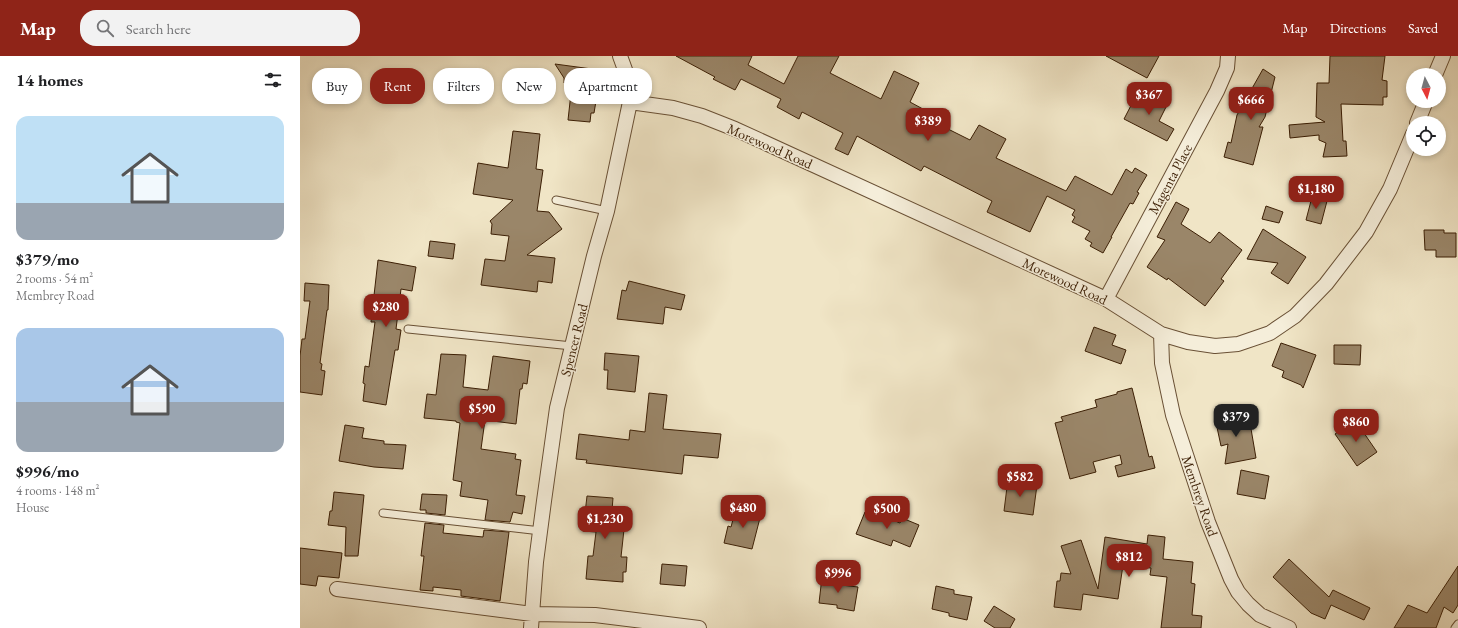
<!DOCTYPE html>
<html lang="en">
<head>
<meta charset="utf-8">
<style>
	body { margin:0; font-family:"EB Garamond",serif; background:#f2f2f2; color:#202124; height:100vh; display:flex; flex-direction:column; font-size:15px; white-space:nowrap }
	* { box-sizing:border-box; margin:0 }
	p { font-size:13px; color:#757577 }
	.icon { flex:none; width:22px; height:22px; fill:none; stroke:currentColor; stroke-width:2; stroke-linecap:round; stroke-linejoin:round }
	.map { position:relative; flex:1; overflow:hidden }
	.details { display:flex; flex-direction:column; background:#fff; width:300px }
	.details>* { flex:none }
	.hud { position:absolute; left:12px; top:12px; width:380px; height:36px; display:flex; gap:8px }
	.needle { width:26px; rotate:174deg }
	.buttons { position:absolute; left:1106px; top:12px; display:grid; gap:8px }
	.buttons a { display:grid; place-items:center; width:40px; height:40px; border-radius:50%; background:#fff; box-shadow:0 2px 6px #0003; font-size:20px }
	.price { position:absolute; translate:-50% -34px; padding:0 9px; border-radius:8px; background:#8f2418; color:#fff; font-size:13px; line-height:26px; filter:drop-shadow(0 1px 2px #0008) }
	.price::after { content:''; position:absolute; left:50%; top:24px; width:12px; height:9px; margin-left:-6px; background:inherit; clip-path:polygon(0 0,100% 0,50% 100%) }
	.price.selected { background:#222; color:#fff }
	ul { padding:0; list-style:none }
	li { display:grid; align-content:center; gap:8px; height:212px; padding:0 16px }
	li span { display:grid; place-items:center; height:124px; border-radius:12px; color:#555 }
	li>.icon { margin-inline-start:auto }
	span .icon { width:72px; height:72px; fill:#fffc; stroke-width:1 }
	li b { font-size:17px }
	h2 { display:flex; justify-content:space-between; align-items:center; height:48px; padding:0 16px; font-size:17px }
	.tag { padding:0 14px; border-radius:16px; background:#fff; box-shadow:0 2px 6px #0003; font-size:14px; line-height:36px }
	.tag.selected { background:#8f2418; color:#fff }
	header { display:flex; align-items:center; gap:24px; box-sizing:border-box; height:56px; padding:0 20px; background:#8f2418; color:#fff }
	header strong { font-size:19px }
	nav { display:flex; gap:22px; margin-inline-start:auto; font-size:14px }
	.search { width:280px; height:36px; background:#f2f2f2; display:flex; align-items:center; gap:10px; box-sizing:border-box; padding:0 14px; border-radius:16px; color:#757577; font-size:15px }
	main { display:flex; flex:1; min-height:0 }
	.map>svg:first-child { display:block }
	.building { fill:#9a8669; stroke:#3c1f05 }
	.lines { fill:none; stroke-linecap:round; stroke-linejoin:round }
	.service-casing { stroke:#695035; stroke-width:9 }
	.minor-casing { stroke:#695035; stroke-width:16 }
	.service { stroke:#f5eeda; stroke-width:7 }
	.minor { stroke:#f5eeda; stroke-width:14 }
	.labels { text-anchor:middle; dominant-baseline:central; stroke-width:3; stroke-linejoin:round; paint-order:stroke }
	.street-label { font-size:14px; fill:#3c1f05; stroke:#f5eeda }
</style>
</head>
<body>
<header>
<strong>Map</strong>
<div class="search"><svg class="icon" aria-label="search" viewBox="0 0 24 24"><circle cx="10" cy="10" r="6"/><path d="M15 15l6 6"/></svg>Search here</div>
<nav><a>Map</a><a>Directions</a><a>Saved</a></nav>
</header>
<main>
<section class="details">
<h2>14 homes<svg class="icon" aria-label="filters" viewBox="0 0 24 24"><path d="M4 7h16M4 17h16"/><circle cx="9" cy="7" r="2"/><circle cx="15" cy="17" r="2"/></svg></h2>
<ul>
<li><span style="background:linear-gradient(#bfe0f5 70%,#9aa5b1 0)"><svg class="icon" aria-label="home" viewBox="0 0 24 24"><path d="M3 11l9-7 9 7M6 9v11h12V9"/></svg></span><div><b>$379/mo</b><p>2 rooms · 54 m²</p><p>Membrey Road</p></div></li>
<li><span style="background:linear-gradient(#a9c7e8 60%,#9aa5b1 0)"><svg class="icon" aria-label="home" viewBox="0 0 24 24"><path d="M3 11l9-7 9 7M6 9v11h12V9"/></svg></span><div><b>$996/mo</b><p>4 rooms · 148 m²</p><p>House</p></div></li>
</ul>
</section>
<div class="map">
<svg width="1158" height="572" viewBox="0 0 1158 572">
	<rect width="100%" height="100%" fill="#f0e5c6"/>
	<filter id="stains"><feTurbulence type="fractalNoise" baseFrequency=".005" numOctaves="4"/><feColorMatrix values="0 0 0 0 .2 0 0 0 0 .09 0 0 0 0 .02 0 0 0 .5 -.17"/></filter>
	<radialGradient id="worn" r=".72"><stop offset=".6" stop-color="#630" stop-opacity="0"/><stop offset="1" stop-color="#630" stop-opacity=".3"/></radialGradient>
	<!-- building -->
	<path class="building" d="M 376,0 L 452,0 L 448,9 L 484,28 L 498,0 L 539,0 L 530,17 L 581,43 L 594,15 L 619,27 L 610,46 L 645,65 L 642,70 L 670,84 L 679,69 L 706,83 L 696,102 L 766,135 L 775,120 L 812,139 L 826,113 L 832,117 L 835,112 L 847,119 L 837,136 L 839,137 L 833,148 L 830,147 L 811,181 L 812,181 L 803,197 L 790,190 L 792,187 L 785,183 L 790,175 L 772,166 L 775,161 L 772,159 L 775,154 L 747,140 L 730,176 L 687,156 L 692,145 L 624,110 L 621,115 L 557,80 L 548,99 L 535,93 L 543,77 L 502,56 L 499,63 L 477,51 L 481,43 L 441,23 L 435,34 L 413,23 L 415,21 Z
		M 806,0 L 859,0 L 847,22 Z
		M 1030,0 L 1085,0 L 1082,24 L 1087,25 L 1087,41 L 1083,41 L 1083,49 L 1041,48 L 1043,85 L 1046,85 L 1047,100 L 1023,101 L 1026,87 L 1019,84 L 1019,79 L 990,82 L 989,69 L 1025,66 L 1016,61 L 1017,27 L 1029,27 Z
		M 255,8 L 292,13 L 288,44 L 296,45 L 294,57 L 291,57 L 290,66 L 268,64 L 272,28 L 264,27 L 264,22 Z
		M 963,13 L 975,21 L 965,61 L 959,71 L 963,71 L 953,109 L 924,101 L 928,86 L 931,87 L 937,59 Z
		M 838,36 L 866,51 L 859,65 L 874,73 L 867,85 L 824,63 Z
		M 213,75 L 240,78 L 236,113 L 243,114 L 237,155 L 249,156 L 262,173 L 227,199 L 255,202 L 252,227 L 238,225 L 237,236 L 181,229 L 185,203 L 205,205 L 209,180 L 191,178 L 192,168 L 190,165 L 213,144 L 173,138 L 178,107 L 208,112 Z
		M 1012,141 L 1027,145 L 1021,168 L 1006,164 Z
		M 876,146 L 889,153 L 881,168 L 910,187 L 919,176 L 942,194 L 921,223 L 924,225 L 905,250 L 868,222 L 867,224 L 847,211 L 865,184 L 857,181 Z
		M 966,150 L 983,156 L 979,167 L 962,163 Z
		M 963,173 L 1006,201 L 988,228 L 971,217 L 978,207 L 947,203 Z
		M 1124,174 L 1144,174 L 1144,177 L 1156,177 L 1156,201 L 1136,201 L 1136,194 L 1125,194 Z
		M 130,185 L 155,188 L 153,203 L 128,200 Z
		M 78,204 L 116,211 L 112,235 L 101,233 L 96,273 L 101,274 L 98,294 L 95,294 L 86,349 L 63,345 L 65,328 L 63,327 L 65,310 L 69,311 L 75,266 L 71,266 Z
		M 329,225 L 385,239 L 381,254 L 365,251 L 363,268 L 317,263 L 322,234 L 326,235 Z
		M 5,227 L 29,229 L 28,254 L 27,254 L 20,307 L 22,308 L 21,314 L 25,315 L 22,339 L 0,336 L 0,300 L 2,283 L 5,283 L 10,245 L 4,245 Z
		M 794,271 L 816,279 L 812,289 L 826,294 L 821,308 L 785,295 Z
		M 981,287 L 1016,299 L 1003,332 L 1001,329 L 982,321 L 984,315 L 972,310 Z
		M 1034,289 L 1061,289 L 1060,309 L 1034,308 Z
		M 305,297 L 339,300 L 335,336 L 307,333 L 308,314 L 304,314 Z
		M 141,298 L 166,299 L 163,331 L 188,334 L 193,300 L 230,305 L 227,328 L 223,327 L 222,333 L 220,333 L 216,368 L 185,364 L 181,393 L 216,398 L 215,403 L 221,404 L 216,439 L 225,440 L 222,458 L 213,456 L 210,466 L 185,464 L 188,444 L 160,440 L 162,426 L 153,424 L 160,367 L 156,366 L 156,365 L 124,362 L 127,338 L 136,339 Z
		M 832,332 L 849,401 L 852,400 L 855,412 L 818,421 L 815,410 L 822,408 L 820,399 L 793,406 L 796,416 L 770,423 L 755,367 L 763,365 L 761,361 L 797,351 L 795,344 L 817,338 L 817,336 Z
		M 349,337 L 367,339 L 363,373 L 421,378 L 418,402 L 384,399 L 382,418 L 286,407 L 287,404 L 276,403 L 279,378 L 329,384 L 330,374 L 345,376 Z
		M 941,357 L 943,363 L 945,363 L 946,368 L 950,367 L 956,402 L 925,408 L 928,388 L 921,390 L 915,362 Z
		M 1055,364 L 1077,396 L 1057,410 L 1035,378 Z
		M 45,369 L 64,372 L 62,382 L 84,385 L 84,388 L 106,389 L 103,413 L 74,411 L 39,405 Z
		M 941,414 L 969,420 L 965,443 L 937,438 Z
		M 708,423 L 720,425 L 720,427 L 737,429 L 733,459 L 704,455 Z
		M 34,436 L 64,439 L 58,500 L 45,500 L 46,471 L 28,469 L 30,455 L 32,455 Z
		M 122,438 L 147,439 L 145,459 L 126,457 L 126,454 L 120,454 Z
		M 287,440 L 313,442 L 312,454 L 326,455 L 321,501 L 327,501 L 326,516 L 323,516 L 323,526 L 286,523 L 288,500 L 293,500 L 296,476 L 283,475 Z
		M 436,452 L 461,458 L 452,493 L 424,487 L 428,470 L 431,471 Z
		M 565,456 L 582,463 L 583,460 L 600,467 L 602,462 L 619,469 L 610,491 L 593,484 L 591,490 L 556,478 Z
		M 125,467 L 144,469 L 143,477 L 183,481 L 184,474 L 209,476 L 200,545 L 161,540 L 161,534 L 133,531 L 133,535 L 120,534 L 124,500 L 121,500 Z
		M 848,479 L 865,481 L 863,503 L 893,506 L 891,527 L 895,528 L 892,559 L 902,560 L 901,572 L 861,572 L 867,521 L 850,519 L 851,512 L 823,509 L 818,543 L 783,538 L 781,554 L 754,551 L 757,525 L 760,525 L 761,517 L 771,518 L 761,490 L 781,484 L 798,533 L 805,481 L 847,488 Z
		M 0,492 L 42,497 L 39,522 L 18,520 L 16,530 L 0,528 Z
		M 989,503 L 1029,541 L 1033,534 L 1070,552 L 1064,564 L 1031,549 L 1025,563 L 1011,557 L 973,521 Z
		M 362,508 L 387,510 L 385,530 L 360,528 Z
		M 1158,510 L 1158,549 L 1153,557 L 1144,551 L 1136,572 L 1094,572 L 1108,549 L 1127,557 Z
		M 522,521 L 542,524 L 541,529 L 558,531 L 554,555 L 537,552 L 537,549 L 519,547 Z
		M 636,530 L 654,534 L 654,538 L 672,541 L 667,564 L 649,560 L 649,557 L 632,553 Z
		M 694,550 L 715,563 L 710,572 L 695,572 L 684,565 Z"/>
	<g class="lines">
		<defs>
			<path id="service" d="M 256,144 L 307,155
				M 108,273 L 272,290
				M 83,457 L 241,475
				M 1155,572 L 1158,568"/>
			<path id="minor" d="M 1135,19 L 1143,0
				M 330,46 L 373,52 L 402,60 L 435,73 L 806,243 L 861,278 L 888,286 L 915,290 L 938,288 L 970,277 L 995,260 L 1026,228 L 1066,176 L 1090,133 L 1113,78
				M 1117,67 L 1126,45
				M 806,243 L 917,35 L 927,12 L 928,0
				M 861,278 L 862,307 L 873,359 L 908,466 L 931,523 L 938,536 L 948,548 L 960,559 L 989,572
				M 37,533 L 232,558 L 295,559 L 399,572
				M 231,572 L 236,506 L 244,445 L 257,352 L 294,200 L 307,155 L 330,46 L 328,22 L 320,0"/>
		</defs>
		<!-- service casing -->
		<use href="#service" class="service-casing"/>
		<!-- minor casing -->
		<use href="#minor" class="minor-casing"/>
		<!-- service -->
		<use href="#service" class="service"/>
		<!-- minor -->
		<use href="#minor" class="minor"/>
	</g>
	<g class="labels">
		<!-- street labels -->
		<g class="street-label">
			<text transform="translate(470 90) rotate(24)">Morewood Road</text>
			<text transform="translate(870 123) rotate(-62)">Magenta Place</text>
			<text transform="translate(765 225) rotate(25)">Morewood Road</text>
			<text transform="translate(274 284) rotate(-76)">Spencer Road</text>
			<text transform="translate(900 440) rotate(71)">Membrey Road</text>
		</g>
	</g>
	<rect width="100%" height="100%" filter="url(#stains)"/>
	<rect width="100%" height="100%" fill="url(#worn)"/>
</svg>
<div class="buttons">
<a><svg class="needle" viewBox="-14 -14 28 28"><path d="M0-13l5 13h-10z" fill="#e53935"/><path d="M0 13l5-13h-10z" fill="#757577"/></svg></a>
<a><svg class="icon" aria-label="locate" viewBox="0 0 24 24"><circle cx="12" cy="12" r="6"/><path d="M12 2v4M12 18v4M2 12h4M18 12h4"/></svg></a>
</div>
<b class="price" style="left:849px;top:60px">$367</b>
<b class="price" style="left:951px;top:65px">$666</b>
<b class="price" style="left:628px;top:86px">$389</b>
<b class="price" style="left:1016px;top:154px">$1,180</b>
<b class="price" style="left:86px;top:272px">$280</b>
<b class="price" style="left:182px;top:374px">$590</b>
<b class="price selected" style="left:936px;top:382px">$379</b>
<b class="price" style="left:1056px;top:387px">$860</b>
<b class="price" style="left:720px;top:442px">$582</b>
<b class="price" style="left:443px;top:473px">$480</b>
<b class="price" style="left:587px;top:474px">$500</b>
<b class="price" style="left:305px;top:484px">$1,230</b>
<b class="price" style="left:829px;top:522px">$812</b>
<b class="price" style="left:538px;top:538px">$996</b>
<div class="hud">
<a class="tag">Buy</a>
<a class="tag selected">Rent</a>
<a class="tag">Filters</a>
<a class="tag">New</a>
<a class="tag">Apartment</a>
</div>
</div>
</main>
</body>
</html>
